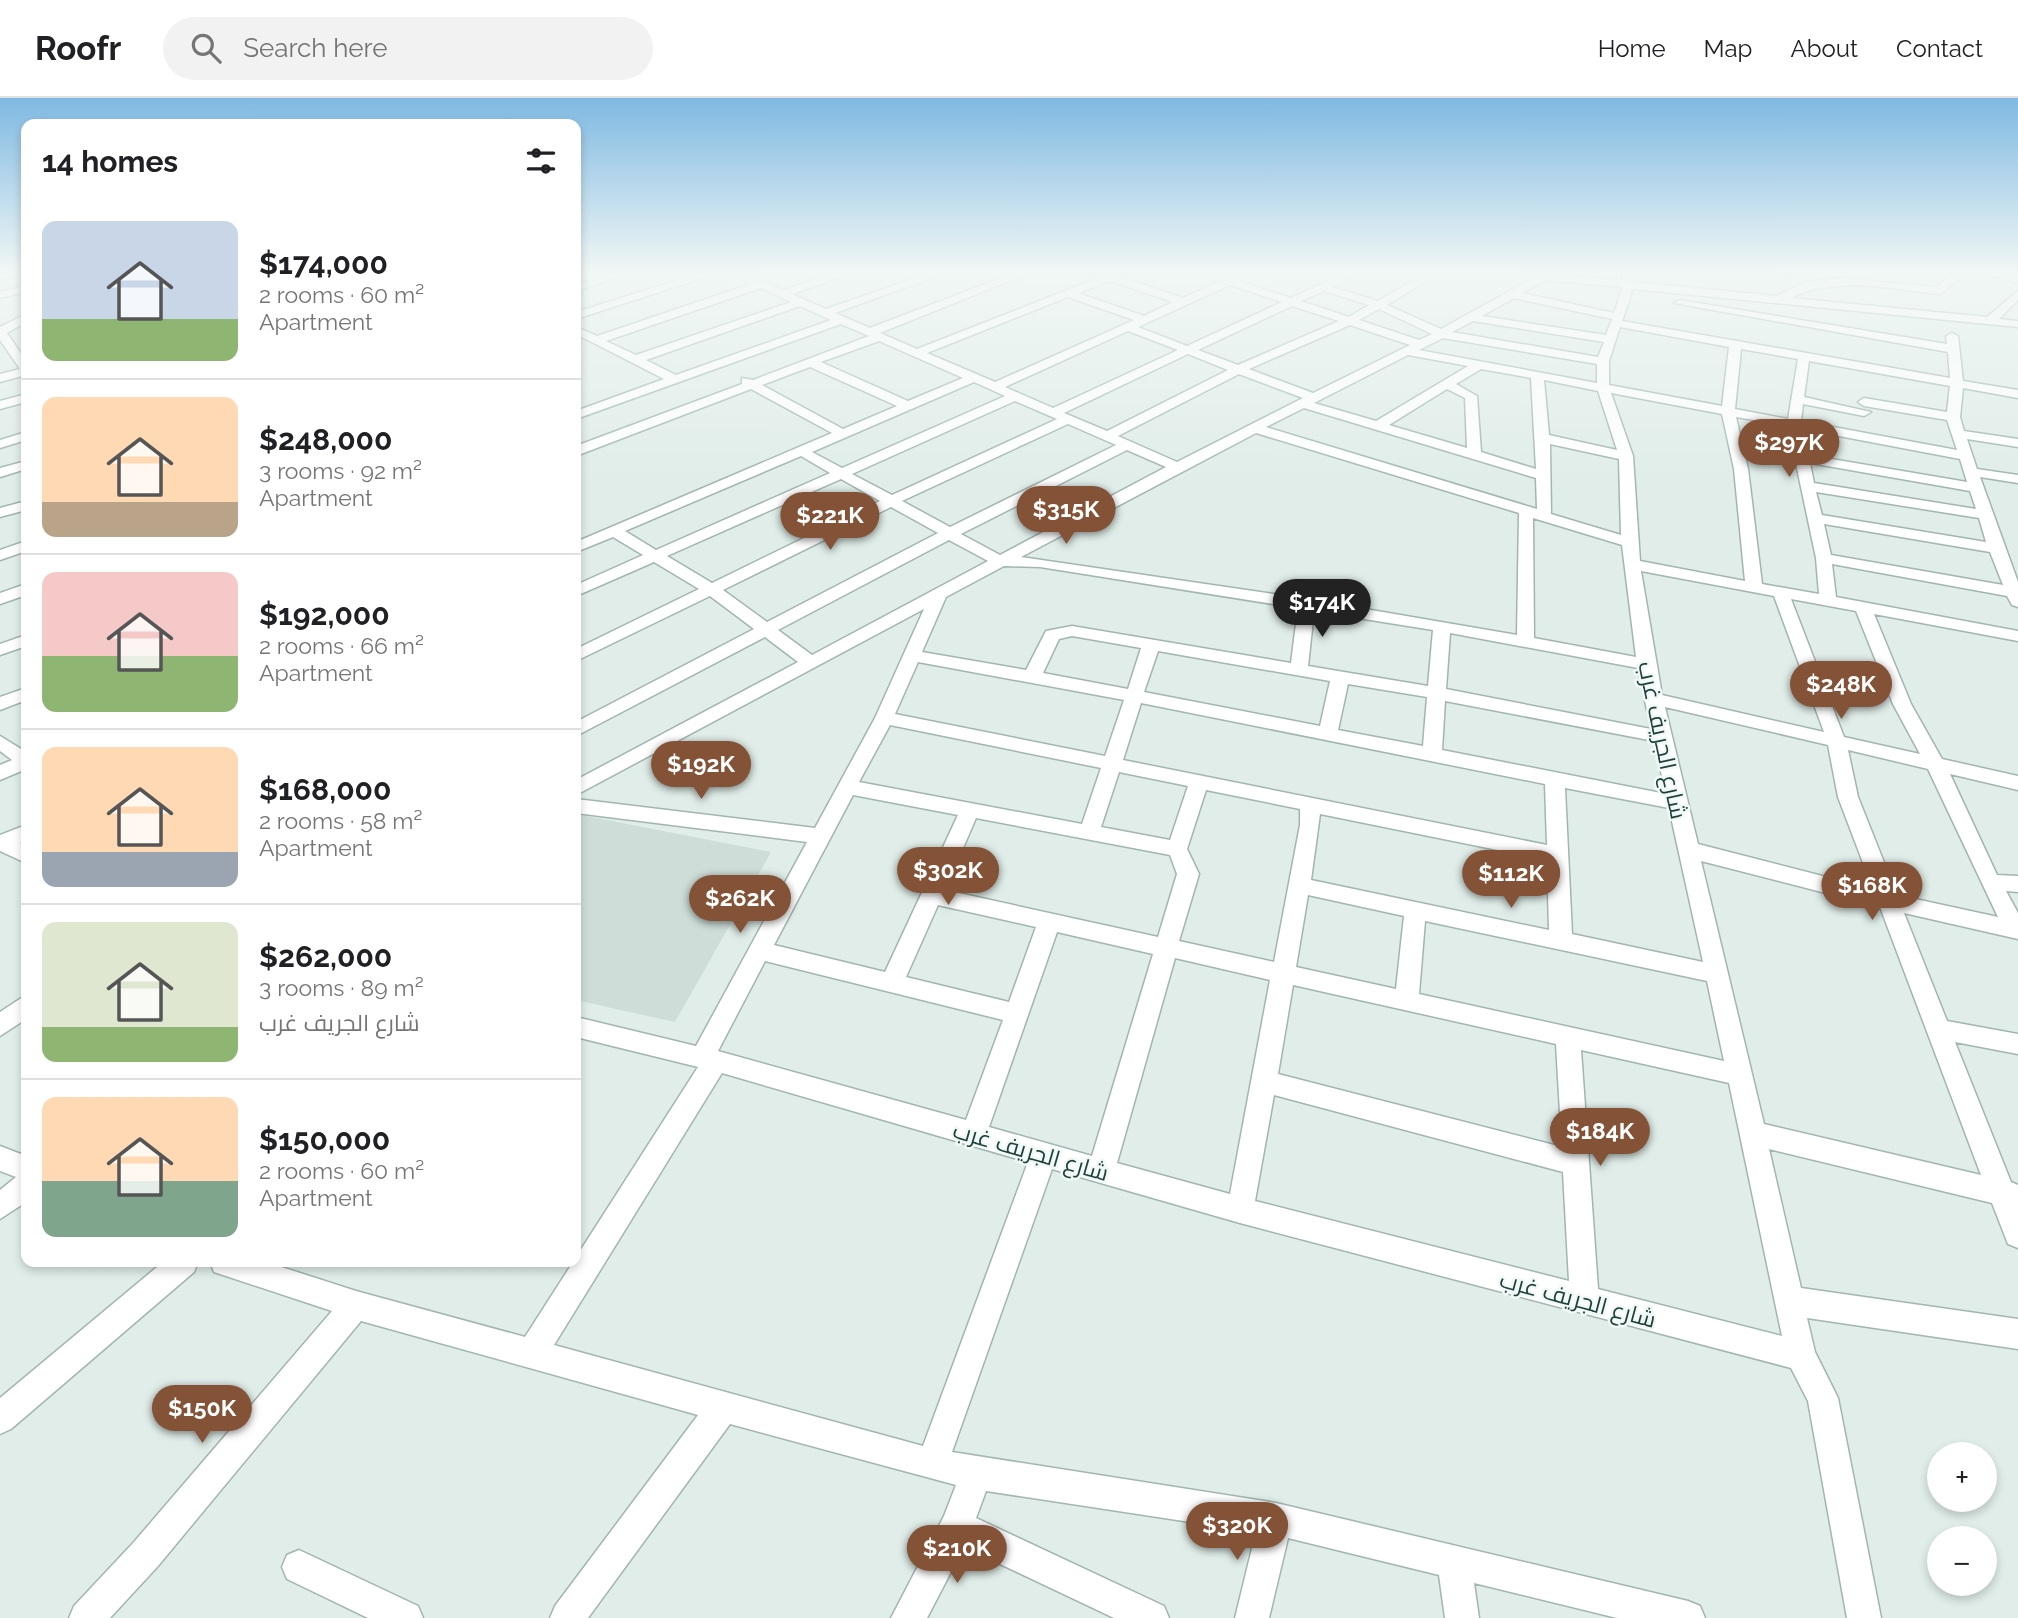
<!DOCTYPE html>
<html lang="en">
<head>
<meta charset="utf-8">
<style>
	body { margin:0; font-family:Raleway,Cairo,sans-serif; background:#f2f2f2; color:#202124; height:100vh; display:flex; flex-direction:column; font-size:26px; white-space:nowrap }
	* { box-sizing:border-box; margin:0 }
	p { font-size:23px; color:#757577 }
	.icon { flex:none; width:38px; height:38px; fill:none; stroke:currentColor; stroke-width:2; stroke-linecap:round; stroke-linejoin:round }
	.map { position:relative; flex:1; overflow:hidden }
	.details { position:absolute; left:21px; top:21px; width:560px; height:1148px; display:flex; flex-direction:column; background:#fff; border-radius:14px; box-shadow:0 4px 10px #0003 }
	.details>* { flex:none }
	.buttons { position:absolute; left:1927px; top:1344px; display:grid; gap:14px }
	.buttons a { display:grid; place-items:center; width:70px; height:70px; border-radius:50%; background:#fff; box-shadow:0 4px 10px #0003; font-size:35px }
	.price { position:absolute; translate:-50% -60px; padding:0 16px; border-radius:24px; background:#845236; color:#fff; font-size:23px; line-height:46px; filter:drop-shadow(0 2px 4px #0008) }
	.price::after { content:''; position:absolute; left:50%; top:42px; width:21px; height:16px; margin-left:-10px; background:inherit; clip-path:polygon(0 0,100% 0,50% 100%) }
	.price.current { background:#222; color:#fff }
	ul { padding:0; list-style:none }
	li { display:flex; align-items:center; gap:21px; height:175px; padding:0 21px }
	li+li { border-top:2px solid #e0e0e0 }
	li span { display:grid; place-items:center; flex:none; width:196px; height:140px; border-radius:14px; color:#555 }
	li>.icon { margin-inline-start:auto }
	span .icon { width:84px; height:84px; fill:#fffc; stroke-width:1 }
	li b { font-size:30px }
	h2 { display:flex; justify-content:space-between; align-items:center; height:84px; padding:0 21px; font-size:30px }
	header { display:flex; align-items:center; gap:42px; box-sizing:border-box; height:98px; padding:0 35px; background:#fff; border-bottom:2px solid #e0e0e0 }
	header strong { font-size:33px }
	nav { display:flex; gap:38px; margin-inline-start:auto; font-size:24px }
	.search { width:490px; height:63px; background:#f2f2f2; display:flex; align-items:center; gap:18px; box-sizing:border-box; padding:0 24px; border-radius:38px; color:#757577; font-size:26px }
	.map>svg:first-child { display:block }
	.built { fill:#ceddd8 }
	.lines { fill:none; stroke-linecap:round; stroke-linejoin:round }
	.minor-casing { stroke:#a2b5b1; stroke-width:3 }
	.minor { fill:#fff; fill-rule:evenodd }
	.labels { text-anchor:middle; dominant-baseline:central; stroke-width:5; stroke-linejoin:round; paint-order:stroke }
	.near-street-label { font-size:23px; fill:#1e3f3b; stroke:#f1f9f6 }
</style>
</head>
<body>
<header>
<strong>Roofr</strong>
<div class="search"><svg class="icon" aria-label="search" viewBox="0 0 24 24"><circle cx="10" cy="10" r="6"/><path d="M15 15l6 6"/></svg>Search here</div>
<nav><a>Home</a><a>Map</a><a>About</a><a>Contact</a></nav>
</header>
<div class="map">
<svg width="2018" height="1520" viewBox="0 0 2018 1520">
	<rect width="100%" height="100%" fill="#e0ede9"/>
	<!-- built -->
	<path class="built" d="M 576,716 L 771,754 L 675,924 L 576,902 Z"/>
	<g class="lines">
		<defs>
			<path id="minor" d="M 11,173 L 26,173 L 26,176 L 0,182 L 0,176 Z
				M 621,173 L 638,173 L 576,193 L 576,187 Z
				M 707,173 L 724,173 L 576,221 L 576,214 Z
				M 725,173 L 739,173 L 783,192 L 841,173 L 857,173 L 792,196 L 826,211 L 935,173 L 951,173 L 835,215 L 870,230 L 1019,173 L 1034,173 L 880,235 L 917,251 L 1116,173 L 1131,173 L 1121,179 L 1183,200 L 1243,173 L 1257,173 L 1239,183 L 1291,200 L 1348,173 L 1362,173 L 1332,189 L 1378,203 L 1430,173 L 1443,173 L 1387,207 L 1441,231 L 1533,180 L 1486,173 L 1525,173 L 1623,183 L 1622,173 L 1632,173 L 1634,184 L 1777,198 L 1806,184 L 1840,180 L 1937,189 L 1956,173 L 1969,173 L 1940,196 C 1891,191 1837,177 1791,200 L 1987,219 L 2018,193 L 2018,202 L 1999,221 L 2018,223 L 2018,229 L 1633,191 L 1622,223 L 1950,280 L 1948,254 L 1674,205 L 1680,202 L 1947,246 L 1946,238 L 1952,235 L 1958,238 L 1963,283 L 2018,292 L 2018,300 L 1963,290 L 1960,319 L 1964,333 L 2018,341 L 2018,349 L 1967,341 L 1977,371 L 2018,377 L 2018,385 L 1980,379 L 2018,484 L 2018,509 L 2012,507 L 2007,498 L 1832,466 L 1836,499 L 2018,533 L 2018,543 L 1874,516 L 1911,606 L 1942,661 L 2018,678 L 2018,692 L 1950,676 L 1997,777 L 2018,778 L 2018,794 L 2006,793 L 2018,815 L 2018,841 L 1904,815 L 1947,923 L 2018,936 L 2018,956 L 1955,944 L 2011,1084 L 2018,1087 L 2018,1150 L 2008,1146 L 1992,1105 L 1769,1051 L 1801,1190 L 2018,1221 L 2018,1251 L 1807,1220 L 1815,1254 L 1838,1300 L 1881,1520 L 1847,1520 L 1808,1303 L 1791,1270 L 1240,1125 L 1052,1071 L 952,1354 L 1276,1405 L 1688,1503 L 1700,1508 L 1705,1520 L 1617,1520 L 1474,1485 L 1479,1520 L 1445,1520 L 1439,1477 L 1288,1440 L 1269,1520 L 1235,1520 L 1256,1434 L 986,1393 L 976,1420 L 1164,1508 L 1169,1520 L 1114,1520 L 964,1449 L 927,1520 L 891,1520 L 944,1418 L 956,1387 L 730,1326 L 588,1520 L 550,1520 L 555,1508 L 698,1317 L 361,1223 L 158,1468 L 110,1520 L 69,1520 L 74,1508 L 134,1444 L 332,1213 L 214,1174 L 210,1164 L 266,1164 L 356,1193 L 525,1239 L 698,969 L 576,939 L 576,919 L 696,948 L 807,744 L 576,715 L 576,701 L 815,730 L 875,620 L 924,511 L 576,697 L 576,682 L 798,564 L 765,539 L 576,638 L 576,624 L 754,531 L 710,498 L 576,563 L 576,551 L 699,491 L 654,464 L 576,498 L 576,487 L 643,457 L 613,439 L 576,454 L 576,444 L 832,335 L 751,291 L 581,356 L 576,357 L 576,348 L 742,286 L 742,280 L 753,282 L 869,238 L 841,226 L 576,321 L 576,313 L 664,281 L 576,236 L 576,229 L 597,238 L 751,186 ZM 1546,182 L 1623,189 L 1614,215 L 1522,195 ZM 1111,183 L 1173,204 L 1144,218 L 1078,195 ZM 1230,187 L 1282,204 L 1187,248 L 1138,229 ZM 761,190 L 791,204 L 636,257 L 606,243 ZM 1324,193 L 1369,207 L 1349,219 L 1301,203 ZM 1068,199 L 1134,222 L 995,284 L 927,255 ZM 1514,200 L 1612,221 L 1606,237 L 1482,218 ZM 800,208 L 831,222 L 676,277 L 646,262 ZM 1292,208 L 1339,223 L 1238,267 L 1198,252 ZM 1379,211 L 1432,236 L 1419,242 L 1359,222 ZM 1473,223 L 1604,244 L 1598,259 L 1452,234 ZM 1350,227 L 1410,247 L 1313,295 L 1249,271 ZM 1620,229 L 1729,249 L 1722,308 L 1609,287 L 1609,263 ZM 1128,233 L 1178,252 L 1053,310 L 1005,289 ZM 1443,240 L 1597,266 L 1597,285 L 1419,252 ZM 879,243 L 963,280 L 908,303 L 821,264 ZM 1741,251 L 1798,261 L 1788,321 L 1735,311 ZM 1188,256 L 1228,272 L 1107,333 L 1064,315 ZM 1408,257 L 1468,268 L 1376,323 L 1314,305 ZM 1809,263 L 1950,288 L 1947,314 L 1864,300 L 1858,304 L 1864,308 L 1947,322 L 1957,352 L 1801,323 L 1803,306 L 1864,318 L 1871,314 L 1804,299 ZM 810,269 L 897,308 L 843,331 L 762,287 ZM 1481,271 L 1531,280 L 1536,371 L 1481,354 L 1477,298 L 1456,286 ZM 1239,276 L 1303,300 L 1177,364 L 1118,338 ZM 1544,282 L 1598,293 L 1617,352 L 1549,337 ZM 974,284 L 1005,298 L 842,370 L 812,354 ZM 1447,291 L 1465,300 L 1467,350 L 1389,327 ZM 1611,295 L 1722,316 L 1734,371 L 1745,483 L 1640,463 L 1633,358 ZM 1015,303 L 1057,321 L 892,397 L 852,376 ZM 1304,310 L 1536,380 L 1537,411 L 1266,329 ZM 1736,319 L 1788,328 L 1816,460 L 1819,496 L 1762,486 L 1748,371 ZM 1068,326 L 1116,347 L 950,429 L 902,403 ZM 1802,331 L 1960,361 L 1967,384 L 1808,357 ZM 1256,335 L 1519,415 L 1517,537 L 1307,501 L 1021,459 ZM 1550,346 L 1619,361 L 1621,437 L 1551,416 ZM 1127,352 L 1166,369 L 1000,457 L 961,436 ZM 801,358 L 830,375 L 656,452 L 625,433 ZM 1810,365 L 1970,393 L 1976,411 L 1814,385 ZM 841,381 L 880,403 L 712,485 L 667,458 ZM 1816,394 L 1979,420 L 1986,444 L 1822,417 ZM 891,409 L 938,435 L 767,524 L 723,492 ZM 1533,420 L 1622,447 L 1636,559 L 1534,540 ZM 1824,426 L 1990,454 L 2003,487 L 1831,457 ZM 949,442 L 988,463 L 812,557 L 778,532 ZM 1004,468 L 1040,469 L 1298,510 L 1291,565 L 1072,528 L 1046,533 L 1026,572 L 922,554 L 946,499 ZM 1641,473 L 1774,498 L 1824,634 L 1662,597 ZM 1791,501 L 1856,513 L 1893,606 L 1920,656 L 1844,639 ZM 1314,513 L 1433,532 L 1428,588 L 1308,568 ZM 1450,535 L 1638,570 L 1651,631 L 1446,591 ZM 1072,538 L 1141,550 L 1128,591 L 1043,575 L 1059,541 ZM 1158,553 L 1330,583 L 1320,628 L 1144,594 ZM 918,564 L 1124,602 L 1105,658 L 895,616 ZM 1348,586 L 1427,599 L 1423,648 L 1338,632 ZM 1445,603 L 1654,643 L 1666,696 L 1442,652 ZM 1141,605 L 1545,686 L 1547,747 L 1123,662 ZM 1665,609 L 1828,647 L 1838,699 L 1873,791 L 1698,746 ZM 890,627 L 1101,670 L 1082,726 L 859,684 ZM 1848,652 L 1928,671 L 1998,819 L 1897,797 L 1858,699 ZM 1119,674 L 1188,688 L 1170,742 L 1101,729 ZM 1565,690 L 1669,710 L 1703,864 L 1572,836 ZM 1206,692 L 1300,711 L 1300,727 L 1274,864 L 1179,843 L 1199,776 L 1187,751 ZM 853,697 L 958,717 L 885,874 L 774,847 ZM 1320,716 L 1547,762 L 1549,832 L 1311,782 ZM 976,720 L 1170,757 L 1177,776 L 1158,839 L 945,792 ZM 1701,763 L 1880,809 L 1981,1077 L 1764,1026 ZM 1308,797 L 1404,818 L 1396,891 L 1296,869 ZM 938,807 L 1036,829 L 1009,904 L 906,879 ZM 1425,823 L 1707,883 L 1724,963 L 1419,896 ZM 1057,834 L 1153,856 L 1092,1058 L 989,1029 ZM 1175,860 L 1270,882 L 1230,1096 L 1117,1065 ZM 765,863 L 1003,922 L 966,1022 L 718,953 ZM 1293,887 L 1556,946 L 1562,1049 L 1278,976 ZM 1581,952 L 1729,985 L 1782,1238 L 1598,1191 ZM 722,975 L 1028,1064 L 923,1348 L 554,1247 ZM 1274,997 L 1563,1074 L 1569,1183 L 1255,1103 Z
				M 1795,173 L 1798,176 L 1793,179 L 1764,174 Z
				M 1978,173 L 1997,173 L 2018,179 L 2018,185 Z
				M 26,188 L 26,194 L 0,200 L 0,194 Z
				M 26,216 L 26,224 L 7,235 L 26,263 L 26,277 L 0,284 L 0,276 L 20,271 L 0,242 L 0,229 Z
				M 26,296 L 26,304 L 0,311 L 0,303 Z
				M 26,334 L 26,342 L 0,350 L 0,342 Z
				M 26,363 L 26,371 L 0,379 L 0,370 Z
				M 26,403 L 26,412 L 0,419 L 0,410 Z
				M 26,443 L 26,453 L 0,462 L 0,452 Z
				M 26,486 L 26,497 L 0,506 L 0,495 Z
				M 26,537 L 26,548 L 0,557 L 0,546 Z
				M 26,590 L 26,602 L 0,612 L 0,599 Z
				M 0,638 L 26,654 L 26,671 L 0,682 L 0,667 L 12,662 L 0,653 Z
				M 26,727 L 26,742 L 20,745 L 26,748 L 26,765 L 0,753 L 0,737 Z
				M 26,897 L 26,921 L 0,938 L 0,914 Z
				M 0,1048 L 26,1058 L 26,1104 L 0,1121 L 0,1092 L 16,1079 L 0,1073 Z
				M 163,1164 L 198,1164 L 194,1174 L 11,1331 L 0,1336 L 0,1300 Z
				M 299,1452 L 418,1508 L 423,1520 L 368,1520 L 287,1481 L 282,1469 L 287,1457 Z"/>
		</defs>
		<!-- minor casing -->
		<use href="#minor" class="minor-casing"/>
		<!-- minor -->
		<use href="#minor" class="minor"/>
	</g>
	<!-- sky -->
	<linearGradient id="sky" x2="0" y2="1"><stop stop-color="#7fb9e2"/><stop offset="0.45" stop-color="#f1f7f5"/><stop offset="1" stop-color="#f1f7f5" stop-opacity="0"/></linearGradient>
	<rect width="2018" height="386" fill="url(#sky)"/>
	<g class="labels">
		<!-- near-street labels -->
		<g class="near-street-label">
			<text transform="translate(1663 642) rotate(78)">شارع الجريف غرب</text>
			<text transform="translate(1031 1053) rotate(16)">شارع الجريف غرب</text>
			<text transform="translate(1578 1201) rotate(15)">شارع الجريف غرب</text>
		</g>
	</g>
</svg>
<div class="buttons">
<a>+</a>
<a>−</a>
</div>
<b class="price" style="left:1789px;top:381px">$297K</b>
<b class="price" style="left:1066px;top:448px">$315K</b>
<b class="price" style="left:830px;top:454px">$221K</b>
<b class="price current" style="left:1322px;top:541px">$174K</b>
<b class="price" style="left:1841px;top:623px">$248K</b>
<b class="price" style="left:701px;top:703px">$192K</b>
<b class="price" style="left:948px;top:809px">$302K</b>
<b class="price" style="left:1511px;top:812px">$112K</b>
<b class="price" style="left:1872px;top:824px">$168K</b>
<b class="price" style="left:740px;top:837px">$262K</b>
<b class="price" style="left:1600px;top:1070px">$184K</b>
<b class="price" style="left:202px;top:1347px">$150K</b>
<b class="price" style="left:1237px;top:1464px">$320K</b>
<b class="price" style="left:957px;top:1487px">$210K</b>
<section class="details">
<h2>14 homes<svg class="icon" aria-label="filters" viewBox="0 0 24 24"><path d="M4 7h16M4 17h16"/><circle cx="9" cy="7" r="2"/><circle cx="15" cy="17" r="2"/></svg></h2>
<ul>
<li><span style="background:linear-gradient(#c9d6e8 70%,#8fb573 0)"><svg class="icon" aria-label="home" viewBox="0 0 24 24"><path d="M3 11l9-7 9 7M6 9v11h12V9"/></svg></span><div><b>$174,000</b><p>2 rooms · 60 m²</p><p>Apartment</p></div></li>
<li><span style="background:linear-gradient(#ffd9b3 75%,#b9a48a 0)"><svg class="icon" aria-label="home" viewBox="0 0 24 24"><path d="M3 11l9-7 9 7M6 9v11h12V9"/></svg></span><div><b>$248,000</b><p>3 rooms · 92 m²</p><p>Apartment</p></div></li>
<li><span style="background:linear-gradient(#f6c9c9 60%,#8fb573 0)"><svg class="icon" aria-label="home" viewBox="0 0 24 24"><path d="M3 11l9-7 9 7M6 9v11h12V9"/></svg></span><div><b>$192,000</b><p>2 rooms · 66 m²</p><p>Apartment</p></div></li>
<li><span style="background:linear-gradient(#ffd9b3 75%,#9aa5b1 0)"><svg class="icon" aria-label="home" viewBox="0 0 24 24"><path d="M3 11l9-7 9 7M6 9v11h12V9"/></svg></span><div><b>$168,000</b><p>2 rooms · 58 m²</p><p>Apartment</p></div></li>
<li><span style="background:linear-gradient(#dfe7d0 75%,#8fb573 0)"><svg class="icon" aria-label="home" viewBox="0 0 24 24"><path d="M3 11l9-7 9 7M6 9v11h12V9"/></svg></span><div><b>$262,000</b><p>3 rooms · 89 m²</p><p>شارع الجريف غرب</p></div></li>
<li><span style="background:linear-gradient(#ffd9b3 60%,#7fa58c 0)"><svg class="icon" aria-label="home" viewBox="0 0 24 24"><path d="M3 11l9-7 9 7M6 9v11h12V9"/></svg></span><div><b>$150,000</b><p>2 rooms · 60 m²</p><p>Apartment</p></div></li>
</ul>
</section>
</div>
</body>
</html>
